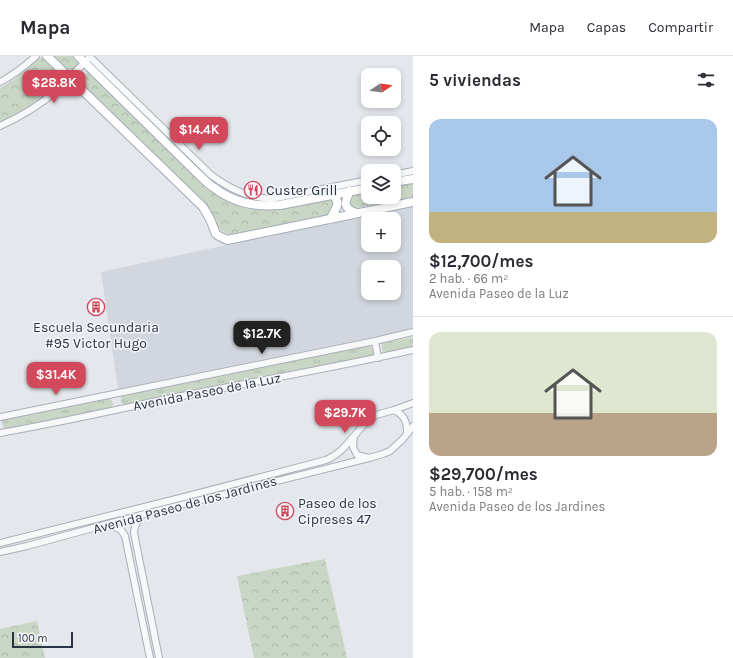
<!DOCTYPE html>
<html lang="es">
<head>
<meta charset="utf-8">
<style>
	body { margin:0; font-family:Karla,sans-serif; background:#f7f7f7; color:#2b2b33; height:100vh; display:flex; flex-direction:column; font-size:15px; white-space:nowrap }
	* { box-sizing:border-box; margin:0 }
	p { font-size:13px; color:#7c7c81 }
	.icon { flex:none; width:22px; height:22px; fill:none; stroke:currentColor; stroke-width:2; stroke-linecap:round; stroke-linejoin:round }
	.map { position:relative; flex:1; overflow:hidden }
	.side { display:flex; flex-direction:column; background:#fff; width:320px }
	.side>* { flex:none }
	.needle { width:26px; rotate:77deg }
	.controls { position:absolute; left:361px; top:12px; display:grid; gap:8px }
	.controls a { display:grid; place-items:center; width:40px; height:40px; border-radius:8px; background:#fff; box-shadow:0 2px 6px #0003; font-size:20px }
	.scale { position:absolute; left:12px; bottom:10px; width:61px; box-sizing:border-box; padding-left:4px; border:2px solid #2b3445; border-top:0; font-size:11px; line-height:14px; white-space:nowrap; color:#2b3445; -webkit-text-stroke:3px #f4f6f9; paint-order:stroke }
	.price { position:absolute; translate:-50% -34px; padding:0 9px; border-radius:8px; background:#d1495b; color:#fff; font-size:13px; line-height:26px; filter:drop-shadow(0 1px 2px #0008) }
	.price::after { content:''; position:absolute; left:50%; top:24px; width:12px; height:9px; margin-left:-6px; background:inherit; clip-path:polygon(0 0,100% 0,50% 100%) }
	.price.on { background:#222; color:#fff }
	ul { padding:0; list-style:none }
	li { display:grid; align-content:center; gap:8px; height:212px; padding:0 16px }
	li+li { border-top:1px solid #e1e1e2 }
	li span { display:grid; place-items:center; height:124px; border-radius:12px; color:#555 }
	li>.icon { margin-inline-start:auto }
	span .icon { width:72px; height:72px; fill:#fffc; stroke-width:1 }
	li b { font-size:17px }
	h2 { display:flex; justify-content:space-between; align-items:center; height:48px; padding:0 16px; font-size:17px }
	header { display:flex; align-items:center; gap:24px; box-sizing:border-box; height:56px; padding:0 20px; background:#fff; border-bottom:1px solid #e1e1e2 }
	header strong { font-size:19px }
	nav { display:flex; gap:22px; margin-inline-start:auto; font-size:14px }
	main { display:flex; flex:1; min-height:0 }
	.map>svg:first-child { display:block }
	.built { fill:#d2d6de; fill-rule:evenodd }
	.grass { fill:url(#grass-tufts) }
	.park { fill:url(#park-crowns) }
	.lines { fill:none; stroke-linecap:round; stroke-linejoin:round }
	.minor-casing { stroke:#a9aeb7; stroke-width:8 }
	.major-casing { stroke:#a3abb8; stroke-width:10 }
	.minor { stroke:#f7f8fa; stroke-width:6 }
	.major { stroke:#fff; stroke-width:8 }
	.labels { text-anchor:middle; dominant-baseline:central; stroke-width:3; stroke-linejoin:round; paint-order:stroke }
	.poi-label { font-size:14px; fill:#2b3445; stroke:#f4f6f9; text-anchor:start }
	.street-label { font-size:14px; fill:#2b3445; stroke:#f4f6f9 }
</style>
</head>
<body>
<header>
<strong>Mapa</strong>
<nav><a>Mapa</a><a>Capas</a><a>Compartir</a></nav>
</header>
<main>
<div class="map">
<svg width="413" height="602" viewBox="0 0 413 602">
	<defs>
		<pattern id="grass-tufts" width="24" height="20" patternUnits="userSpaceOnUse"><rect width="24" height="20" fill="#c9d6c5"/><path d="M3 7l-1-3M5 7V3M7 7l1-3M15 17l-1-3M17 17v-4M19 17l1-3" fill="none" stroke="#adb8ab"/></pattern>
		<pattern id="park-crowns" width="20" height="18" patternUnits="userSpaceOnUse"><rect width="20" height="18" fill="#c9d6c5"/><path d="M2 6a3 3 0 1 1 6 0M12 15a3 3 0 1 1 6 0" fill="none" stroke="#adb8ab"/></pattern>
	</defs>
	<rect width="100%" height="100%" fill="#e4e7ec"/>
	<!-- built -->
	<path class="built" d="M 413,149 L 413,271 L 411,273 L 118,333 L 101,216 ZM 368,163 L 394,163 L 394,189 L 368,189 ZM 368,211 L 394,211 L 394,237 L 368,237 Z"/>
	<!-- grass -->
	<path class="grass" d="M 413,281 L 413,292 L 384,298 L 382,293 L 382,287 Z
		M 369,289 L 374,295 L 373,300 L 124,350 L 121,345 L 121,339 Z
		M 109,341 L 113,347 L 111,354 L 4,374 L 2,364 Z"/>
	<!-- park -->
	<path class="park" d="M 49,0 L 74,0 L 81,7 L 69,19 Z
		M 41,1 L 64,23 L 44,42 L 17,60 L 0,67 L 0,32 L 15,23 Z
		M 89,15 L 196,121 L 244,150 L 329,142 L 333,143 L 334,147 L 329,161 L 232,179 C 220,177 218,170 212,160 L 77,27 Z
		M 413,126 L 413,141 L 352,153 L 349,151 C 351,137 355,137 368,135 L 368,141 L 394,141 L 394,129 Z
		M 325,503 L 347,602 L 254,602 L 237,520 Z
		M 37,565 L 45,602 L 0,602 L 0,573 Z"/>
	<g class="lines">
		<defs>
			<path id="minor" d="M 89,0 L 211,119 C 230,133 247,141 271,143 L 368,124
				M 0,26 C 14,19 25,10 36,0
				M 0,70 C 20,61 39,50 56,35 C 67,25 77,14 87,4
				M 394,119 L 413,115
				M 375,285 L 378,302
				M 394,354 L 413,347
				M 0,361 L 375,285 L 413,276
				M 0,377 C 58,367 115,354 172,342 C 252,326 333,312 413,294
				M 407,377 C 407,365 404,359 394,354 L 376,359 L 367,365 L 354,380 L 353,391 L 357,399 L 369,402 L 383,398 L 390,395 L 403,383 L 413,370
				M 141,459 L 135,470 L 134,477 L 159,602
				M 110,468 L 121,474 L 125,480 L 150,602
				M 0,487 L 184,441 L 326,404 C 338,399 345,391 354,380
				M 0,496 L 27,490 L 141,459 L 369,402"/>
			<path id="major" d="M 47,0 L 203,151 L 210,163 L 216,178 L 219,180 L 227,184 L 413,146
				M 78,0 L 196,116 C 202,121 207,127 213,131 C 234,147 254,151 280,149 L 368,132
				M 394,126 L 413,123
				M 350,135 C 344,147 343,152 356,157
				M 330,163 C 335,154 342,147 333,139"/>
		</defs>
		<!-- minor casing -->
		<use href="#minor" class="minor-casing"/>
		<!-- major casing -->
		<use href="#major" class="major-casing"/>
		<!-- minor -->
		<use href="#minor" class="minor"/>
		<!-- major -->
		<use href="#major" class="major"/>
	</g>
	<!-- icons -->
	<defs>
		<symbol id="restaurant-ring" viewBox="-11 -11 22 22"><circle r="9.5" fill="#f4f6f9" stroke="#d1495b" stroke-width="1.5"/><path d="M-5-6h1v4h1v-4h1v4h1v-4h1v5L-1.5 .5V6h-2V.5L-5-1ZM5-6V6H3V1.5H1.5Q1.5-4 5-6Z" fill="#d1495b"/></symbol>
		<symbol id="building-ring" viewBox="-11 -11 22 22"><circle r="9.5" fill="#f4f6f9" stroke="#d1495b" stroke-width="1.5"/><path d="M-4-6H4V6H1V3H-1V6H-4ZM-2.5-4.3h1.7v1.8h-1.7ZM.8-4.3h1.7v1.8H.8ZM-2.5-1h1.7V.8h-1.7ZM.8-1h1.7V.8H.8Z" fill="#d1495b"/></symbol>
	</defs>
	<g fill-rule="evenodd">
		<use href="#restaurant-ring" x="243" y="124" width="20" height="20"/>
		<use href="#building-ring" x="86" y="241" width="20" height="20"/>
		<use href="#building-ring" x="275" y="445" width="20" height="20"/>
	</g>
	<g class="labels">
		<!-- poi labels -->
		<g class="poi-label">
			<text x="266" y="134">Custer Grill</text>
			<text x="96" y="271" text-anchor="middle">Escuela Secundaria<tspan x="96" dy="16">#95 Victor Hugo</tspan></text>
			<text x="298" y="447">Paseo de los<tspan x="298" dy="16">Cipreses 47</tspan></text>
		</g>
		<!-- street labels -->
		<g class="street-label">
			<text transform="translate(207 336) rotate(-11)">Avenida Paseo de la Luz</text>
			<text transform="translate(185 449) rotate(-15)">Avenida Paseo de los Jardines</text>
		</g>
	</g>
</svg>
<div class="controls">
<a><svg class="needle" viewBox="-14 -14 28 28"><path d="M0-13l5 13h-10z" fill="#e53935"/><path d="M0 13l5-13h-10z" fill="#7c7c81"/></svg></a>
<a><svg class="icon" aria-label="locate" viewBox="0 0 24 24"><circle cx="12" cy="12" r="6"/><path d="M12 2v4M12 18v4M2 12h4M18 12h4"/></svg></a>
<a><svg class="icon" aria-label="layers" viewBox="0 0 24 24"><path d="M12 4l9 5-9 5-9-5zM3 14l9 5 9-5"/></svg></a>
<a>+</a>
<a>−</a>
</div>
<div class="scale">100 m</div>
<b class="price" style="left:54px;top:48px">$28.8K</b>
<b class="price" style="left:199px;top:95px">$14.4K</b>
<b class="price on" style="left:262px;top:299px">$12.7K</b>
<b class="price" style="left:56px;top:340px">$31.4K</b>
<b class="price" style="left:345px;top:378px">$29.7K</b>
</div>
<section class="side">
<h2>5 viviendas<svg class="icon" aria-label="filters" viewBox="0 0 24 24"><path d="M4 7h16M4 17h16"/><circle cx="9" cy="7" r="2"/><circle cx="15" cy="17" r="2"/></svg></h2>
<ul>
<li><span style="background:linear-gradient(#a9c7e8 75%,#c2b280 0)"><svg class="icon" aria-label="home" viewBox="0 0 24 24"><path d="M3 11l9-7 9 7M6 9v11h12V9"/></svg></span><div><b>$12,700/mes</b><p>2 hab. · 66 m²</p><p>Avenida Paseo de la Luz</p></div></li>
<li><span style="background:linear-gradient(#dfe7d0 65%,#b9a48a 0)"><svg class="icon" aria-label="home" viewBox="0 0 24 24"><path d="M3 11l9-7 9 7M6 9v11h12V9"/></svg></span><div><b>$29,700/mes</b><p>5 hab. · 158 m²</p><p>Avenida Paseo de los Jardines</p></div></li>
</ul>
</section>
</main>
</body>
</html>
